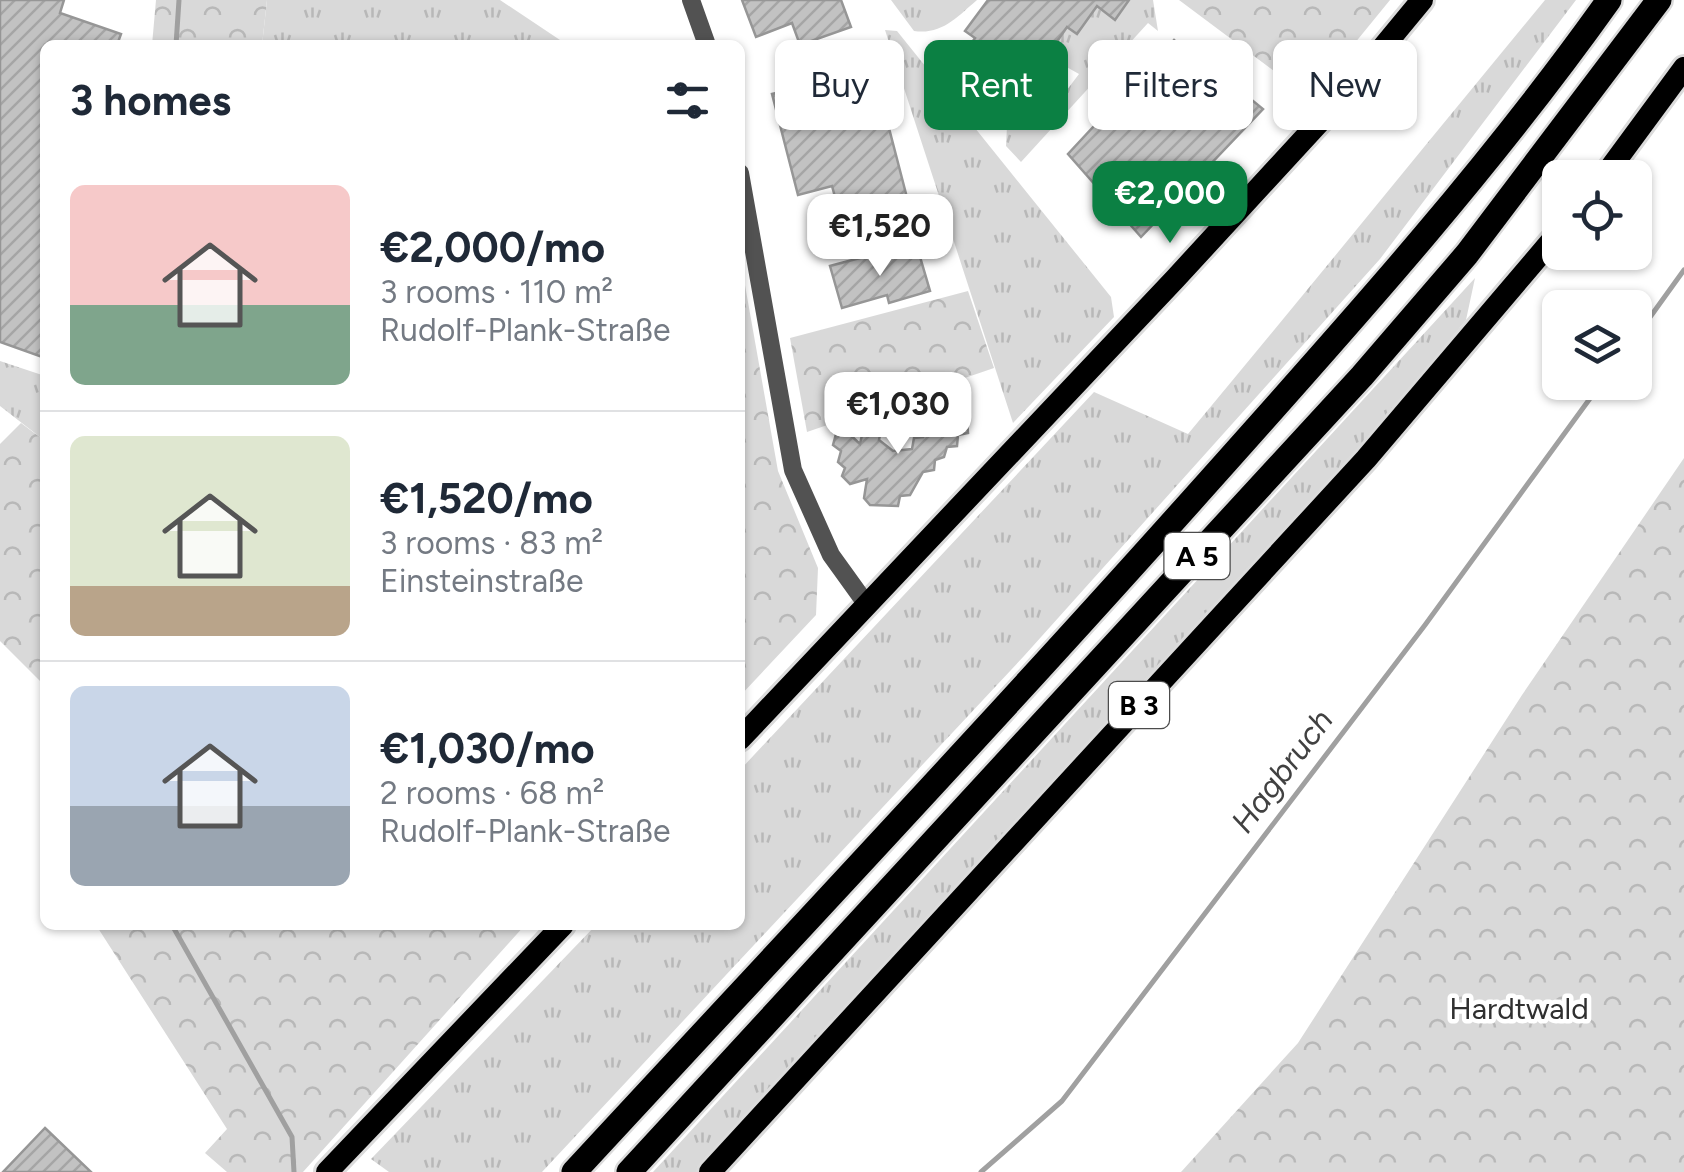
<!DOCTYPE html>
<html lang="en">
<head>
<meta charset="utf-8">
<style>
	body { margin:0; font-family:Figtree,sans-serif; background:#f2f2f3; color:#1f2937; height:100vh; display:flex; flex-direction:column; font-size:38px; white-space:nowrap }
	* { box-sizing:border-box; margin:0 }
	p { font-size:32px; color:#747a83 }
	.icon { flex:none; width:55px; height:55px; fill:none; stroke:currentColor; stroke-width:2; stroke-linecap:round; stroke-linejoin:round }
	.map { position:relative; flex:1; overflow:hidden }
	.sheet { position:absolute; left:40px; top:40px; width:705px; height:890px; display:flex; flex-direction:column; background:#fff; border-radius:15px; box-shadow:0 2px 8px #0004 }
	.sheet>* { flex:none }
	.hud { position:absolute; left:775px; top:40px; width:758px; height:90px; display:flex; gap:20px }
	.controls { position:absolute; left:1542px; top:160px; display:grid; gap:20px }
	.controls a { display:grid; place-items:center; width:110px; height:110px; border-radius:15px; background:#fff; box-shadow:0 2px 8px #0004; font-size:50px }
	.price { position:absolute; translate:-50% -85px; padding:0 22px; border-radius:20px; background:#fff; color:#222; font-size:32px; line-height:65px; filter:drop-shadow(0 2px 5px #0008) }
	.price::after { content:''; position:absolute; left:50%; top:60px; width:30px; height:22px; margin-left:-15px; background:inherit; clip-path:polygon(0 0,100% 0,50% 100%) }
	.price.selected { background:#0b8043; color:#fff }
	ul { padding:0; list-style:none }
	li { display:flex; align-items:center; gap:30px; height:250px; padding:0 30px }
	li+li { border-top:2px solid #e0e1e3 }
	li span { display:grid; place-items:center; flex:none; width:280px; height:200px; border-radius:15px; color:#555 }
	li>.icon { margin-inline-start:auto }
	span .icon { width:120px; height:120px; fill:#fffc; stroke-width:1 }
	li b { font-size:42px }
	h2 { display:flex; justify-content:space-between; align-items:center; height:120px; padding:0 30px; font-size:42px }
	.tag { padding:0 35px; border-radius:15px; background:#fff; box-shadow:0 2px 8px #0004; font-size:35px; line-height:90px }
	.tag.selected { background:#0b8043; color:#fff }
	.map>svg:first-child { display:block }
	.grass { fill:url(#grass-tufts) }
	.forest { fill:url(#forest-crowns) }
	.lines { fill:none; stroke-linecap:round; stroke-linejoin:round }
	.stream { stroke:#a0a0a0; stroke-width:5 }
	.building { fill:url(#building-hatch); stroke:#969696; stroke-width:2.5 }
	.major-casing { stroke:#dbdbdb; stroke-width:28 }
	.highway-casing { stroke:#dbdbdb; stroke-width:30 }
	.minor { stroke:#525252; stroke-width:18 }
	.major { stroke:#000; stroke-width:22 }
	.highway { stroke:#000; stroke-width:25 }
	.labels { text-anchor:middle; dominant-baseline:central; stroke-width:9; stroke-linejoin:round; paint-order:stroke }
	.shield { fill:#fff; stroke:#4c4c4c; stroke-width:2.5 }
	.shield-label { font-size:28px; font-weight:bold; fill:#000 }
	.park-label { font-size:30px; fill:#303030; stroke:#fff }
	.water-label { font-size:32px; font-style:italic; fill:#414141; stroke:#fff }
</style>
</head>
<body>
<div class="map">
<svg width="1684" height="1172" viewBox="0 0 1684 1172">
	<defs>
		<pattern id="grass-tufts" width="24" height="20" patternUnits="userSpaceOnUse" patternTransform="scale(2.5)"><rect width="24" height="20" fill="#d9d9d9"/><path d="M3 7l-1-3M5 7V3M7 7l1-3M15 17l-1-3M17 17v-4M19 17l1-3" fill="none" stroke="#b8b8b8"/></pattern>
		<pattern id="forest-crowns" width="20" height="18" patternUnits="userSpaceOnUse" patternTransform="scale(2.5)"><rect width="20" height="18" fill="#d9d9d9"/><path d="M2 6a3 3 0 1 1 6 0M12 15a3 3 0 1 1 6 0" fill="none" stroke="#b8b8b8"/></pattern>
		<pattern id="building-hatch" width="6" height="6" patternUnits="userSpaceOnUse" patternTransform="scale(2.5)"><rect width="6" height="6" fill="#c2c2c2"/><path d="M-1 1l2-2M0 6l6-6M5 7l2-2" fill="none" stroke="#a5a5a5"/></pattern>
	</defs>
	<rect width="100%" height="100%" fill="#fff"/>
	<!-- grass -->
	<path class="grass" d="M 267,0 L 500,0 L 566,44 L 262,45 Z
		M 891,0 L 977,0 C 957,17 942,35 914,31 Z
		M 1129,0 L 1153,0 L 1158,31 L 1148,23 L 1021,162 L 1006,146 L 1007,126 L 1051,111 L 1079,74 L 1047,56 L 1066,26 L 1077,34 L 1097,6 L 1115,19 Z
		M 1545,0 L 1576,0 L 1380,259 L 1024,656 L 542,1172 L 389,1172 L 371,1159 L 596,925 L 740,925 L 740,770 L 1094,392 L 1188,434 C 1308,290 1426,144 1545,0 Z
		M 885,30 L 897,31 L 1111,297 L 1114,317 L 1013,423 Z
		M 1475,278 L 1466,320 L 1340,475 L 696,1172 L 653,1172 Z
		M 0,361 L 45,376 L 45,441 L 0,406 Z"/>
	<!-- forest -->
	<path class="forest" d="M 156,0 L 267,0 L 262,45 L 152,45 Z
		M 1179,0 L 1390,0 L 1310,98 Z
		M 740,257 L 778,471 L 818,568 L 816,615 L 740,696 Z
		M 968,291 L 994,368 L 807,432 L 790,338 Z
		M 21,423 L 45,441 L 45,686 L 0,641 L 0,444 Z
		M 1684,458 L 1684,1172 L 1181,1172 L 1298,1043 L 1522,695 Z
		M 96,925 L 525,925 L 303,1172 L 227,1172 L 205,1153 L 227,1129 Z"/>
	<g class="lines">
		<!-- stream -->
		<path class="stream" d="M 176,45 L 179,0
			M 1635,338 L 1684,270
			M 172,925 L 292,1137 L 294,1172
			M 981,1172 L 1062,1101 L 1425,625 L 1602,382"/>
	</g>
	<!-- building -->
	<path class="building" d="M 0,0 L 64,0 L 60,13 L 121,34 L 117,45 L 45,45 L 45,358 L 0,342 Z
		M 742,0 L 841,0 L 851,27 L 800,45 L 792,23 L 756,37 Z
		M 988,0 L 1129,0 L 1115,20 L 1097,6 L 1077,34 L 1067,27 L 1047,56 L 1041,51 L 1026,73 L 1020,68 L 1000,96 L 963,56 L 975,38 L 965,31 Z
		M 1174,40 L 1204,69 L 1209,65 L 1263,109 L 1141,237 L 1068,154 Z
		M 876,78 L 911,213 L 844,230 L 832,186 L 798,195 L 772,94 L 806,86 L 809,95 Z
		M 918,250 L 930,291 L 889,303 L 887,295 L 842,308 L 830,266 L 871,255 L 874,263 Z
		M 959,399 L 966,407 L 968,433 L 958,435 L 957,446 L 947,447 L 944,457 L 935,460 L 934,470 L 923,472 L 910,495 L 900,496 L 898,506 L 870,505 L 864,498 L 867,479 L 850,484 L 842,476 L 845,468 L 838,462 L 841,451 L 833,445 L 836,434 L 846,431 L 860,444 L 864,426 L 874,423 L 881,430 L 879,440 L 893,451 L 912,449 L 914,438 L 923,437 L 925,426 L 935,424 L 936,413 L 947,412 L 949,402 Z
		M 45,1128 L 91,1172 L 3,1172 Z"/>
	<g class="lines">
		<defs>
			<path id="major" d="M 1603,178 L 1684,68
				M 740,739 L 1175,279 L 1336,104 L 1422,0
				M 327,1172 L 563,925
				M 710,1172 L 1366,459 L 1560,231"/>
			<path id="highway" d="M 574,1172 C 784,945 996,720 1202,489 C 1343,331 1486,173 1609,0
				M 629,1172 L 1362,376 L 1467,254 L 1659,0"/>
		</defs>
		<!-- major casing -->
		<use href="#major" class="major-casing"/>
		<!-- highway casing -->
		<use href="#highway" class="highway-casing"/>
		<!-- minor -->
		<path class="minor" d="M 691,0 L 707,45
			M 740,173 L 793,470 L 831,555 L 867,605"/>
		<!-- major -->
		<use href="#major" class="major"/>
		<!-- highway -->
		<use href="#highway" class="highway"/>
	</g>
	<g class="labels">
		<!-- shield labels -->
		<g class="shield">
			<rect x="1164.5" y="533" width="65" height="46" rx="8"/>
			<rect x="1109" y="682" width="60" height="46" rx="8"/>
		</g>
		<g class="shield-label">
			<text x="1197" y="556">A 5</text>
			<text x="1139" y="705">B 3</text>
		</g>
		<!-- park labels -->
		<g class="park-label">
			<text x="1519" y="1008">Hardtwald</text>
		</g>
		<!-- water labels -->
		<g class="water-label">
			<text transform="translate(1282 771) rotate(-53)">Hagbruch</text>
		</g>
	</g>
</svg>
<div class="controls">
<a><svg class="icon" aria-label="locate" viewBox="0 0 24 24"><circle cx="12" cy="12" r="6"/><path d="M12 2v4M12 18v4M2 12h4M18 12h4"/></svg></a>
<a><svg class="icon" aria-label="layers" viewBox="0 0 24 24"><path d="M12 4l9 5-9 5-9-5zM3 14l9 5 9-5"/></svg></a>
</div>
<b class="price selected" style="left:1170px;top:246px">€2,000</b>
<b class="price" style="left:880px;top:279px">€1,520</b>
<b class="price" style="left:898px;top:457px">€1,030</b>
<div class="hud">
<a class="tag">Buy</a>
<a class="tag selected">Rent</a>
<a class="tag">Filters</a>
<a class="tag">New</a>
</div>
<section class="sheet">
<h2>3 homes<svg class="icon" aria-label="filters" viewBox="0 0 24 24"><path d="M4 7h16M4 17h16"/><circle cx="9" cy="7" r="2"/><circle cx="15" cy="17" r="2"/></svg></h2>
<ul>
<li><span style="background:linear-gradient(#f6c9c9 60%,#7fa58c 0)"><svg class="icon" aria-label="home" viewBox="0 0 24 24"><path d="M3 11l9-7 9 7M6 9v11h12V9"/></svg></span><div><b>€2,000/mo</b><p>3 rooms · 110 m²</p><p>Rudolf-Plank-Straße</p></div></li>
<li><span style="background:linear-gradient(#dfe7d0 75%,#b9a48a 0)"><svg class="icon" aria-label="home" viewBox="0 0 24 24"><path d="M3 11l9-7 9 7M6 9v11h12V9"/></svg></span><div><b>€1,520/mo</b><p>3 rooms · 83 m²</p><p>Einsteinstraße</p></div></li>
<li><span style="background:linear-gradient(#c9d6e8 60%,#9aa5b1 0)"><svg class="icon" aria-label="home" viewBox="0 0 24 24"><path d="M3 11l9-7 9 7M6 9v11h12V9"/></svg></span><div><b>€1,030/mo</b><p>2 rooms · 68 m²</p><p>Rudolf-Plank-Straße</p></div></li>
</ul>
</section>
</div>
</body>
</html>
